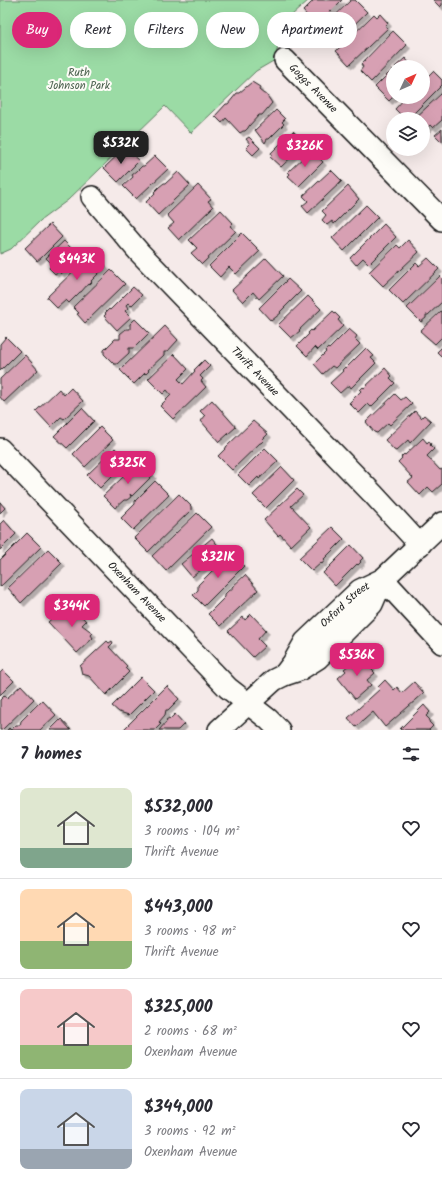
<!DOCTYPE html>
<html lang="en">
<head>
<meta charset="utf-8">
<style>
	body { margin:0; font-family:Kalam,sans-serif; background:#f2f2f3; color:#2b2b33; height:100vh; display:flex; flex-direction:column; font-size:15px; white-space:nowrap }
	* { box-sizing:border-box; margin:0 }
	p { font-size:13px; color:#7c7c81 }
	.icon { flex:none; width:22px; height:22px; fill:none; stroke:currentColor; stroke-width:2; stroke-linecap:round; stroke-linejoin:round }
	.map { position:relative; height:730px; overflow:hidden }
	.panel { display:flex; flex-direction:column; background:#fff; flex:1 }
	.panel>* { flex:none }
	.top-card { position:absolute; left:12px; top:12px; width:418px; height:36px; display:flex; gap:8px }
	.needle { width:26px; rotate:46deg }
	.buttons { position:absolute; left:386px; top:60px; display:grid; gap:8px }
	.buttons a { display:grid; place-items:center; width:44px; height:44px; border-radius:50%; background:#fff; box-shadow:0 4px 16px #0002; font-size:20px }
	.price { position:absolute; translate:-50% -34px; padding:0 9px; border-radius:8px; background:#db2777; color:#fff; font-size:13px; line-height:26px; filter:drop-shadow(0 1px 2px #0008) }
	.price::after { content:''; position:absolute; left:50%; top:24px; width:12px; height:9px; margin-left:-6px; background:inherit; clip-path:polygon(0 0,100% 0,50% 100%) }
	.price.on { background:#222; color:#fff }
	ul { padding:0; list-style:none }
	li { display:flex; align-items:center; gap:12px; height:100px; padding:0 20px }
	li+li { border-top:1px solid #e1e1e2 }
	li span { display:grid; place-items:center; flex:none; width:112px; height:80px; border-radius:8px; color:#555 }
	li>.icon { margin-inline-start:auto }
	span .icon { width:48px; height:48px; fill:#fffc; stroke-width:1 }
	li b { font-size:17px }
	h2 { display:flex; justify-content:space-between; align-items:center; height:48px; padding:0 20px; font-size:17px }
	.pill { padding:0 14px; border-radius:18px; background:#fff; box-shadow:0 4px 16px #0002; font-size:14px; line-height:36px }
	.pill.on { background:#db2777; color:#fff }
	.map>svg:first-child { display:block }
	.green { fill:#9bdba5; stroke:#5c7c60 }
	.building { fill:#d7a0b3; stroke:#1c1c1c; filter:url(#shadow) }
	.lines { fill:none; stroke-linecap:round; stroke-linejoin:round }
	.minor-casing { stroke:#1c1c1c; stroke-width:24 }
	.minor { stroke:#fdfcf7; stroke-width:21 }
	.labels { text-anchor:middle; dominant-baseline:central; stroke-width:4; stroke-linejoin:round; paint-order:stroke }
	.park-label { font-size:11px; fill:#485f4c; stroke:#fdfcf7 }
	.street-label { font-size:11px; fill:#1c1c1c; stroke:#fdfcf7 }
</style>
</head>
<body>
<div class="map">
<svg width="442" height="730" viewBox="0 0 442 730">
	<defs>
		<filter id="shadow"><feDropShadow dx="3.5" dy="3.5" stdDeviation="0" flood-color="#0004"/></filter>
	</defs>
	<rect width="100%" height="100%" fill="#f5eae9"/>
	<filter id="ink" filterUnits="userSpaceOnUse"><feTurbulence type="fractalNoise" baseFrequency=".025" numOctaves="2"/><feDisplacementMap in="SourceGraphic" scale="8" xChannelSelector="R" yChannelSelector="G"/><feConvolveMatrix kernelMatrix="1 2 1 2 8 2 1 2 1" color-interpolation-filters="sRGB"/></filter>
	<g filter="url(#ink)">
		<!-- green -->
		<path class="green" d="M 0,0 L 309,0 L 283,23 L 275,60 L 256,71 L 191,133 L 165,106 L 68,200 L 41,220 L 11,249 L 0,254 Z"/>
		<!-- building -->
		<path class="building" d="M 314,0 L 342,0 L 322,20 L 319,16 L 313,22 L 303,11 Z
			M 351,0 L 355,0 L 367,12 L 335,43 L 321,29 Z
			M 433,0 L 442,0 L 442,5 L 440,7 Z
			M 374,14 L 377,17 L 380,14 L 388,23 L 385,26 L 388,28 L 349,65 L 336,51 Z
			M 393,31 L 407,45 L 371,82 L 360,71 L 363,67 L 361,64 Z
			M 405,58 L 413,67 L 395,67 Z
			M 393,69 L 393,97 L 389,101 L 375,87 Z
			M 433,71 L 442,80 L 442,85 L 408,119 L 405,119 L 395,109 L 406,97 L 423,97 L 423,81 Z
			M 252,82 L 260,87 L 259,90 L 264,94 L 266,94 L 272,103 L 262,115 L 259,115 L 249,126 L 248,128 L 245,131 L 243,131 L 240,133 L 226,118 L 222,123 L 215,116 L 226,104 L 228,104 L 237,93 L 239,93 Z
			M 442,93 L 442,120 L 433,128 L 430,125 L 424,131 L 423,119 L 414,119 Z
			M 276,110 L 285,119 L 282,122 L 284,124 L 269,139 L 267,139 L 265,143 L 255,130 Z
			M 442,129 L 442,142 L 435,135 Z
			M 293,131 L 306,143 L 281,167 L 270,157 L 272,155 L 271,153 Z
			M 249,137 L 260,148 L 253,155 L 246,148 L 250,144 L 246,139 Z
			M 125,148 L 139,161 L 118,182 L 104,168 Z
			M 311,150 L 323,162 L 299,186 L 288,176 L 290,174 L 288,172 Z
			M 155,156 L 168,169 L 136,199 L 123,186 L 133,177 L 132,175 L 137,171 L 142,166 L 144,166 Z
			M 331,170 L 342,181 L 308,213 L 302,206 L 308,201 L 303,196 Z
			M 178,172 L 190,185 L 158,215 L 146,202 L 155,193 L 154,192 L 159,187 L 164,183 L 166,183 Z
			M 198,185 L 211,199 L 208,201 L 213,207 L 179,240 L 168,228 L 174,223 L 167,215 Z
			M 348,186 L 359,199 L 334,224 L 332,221 L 327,225 L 322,220 L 326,215 L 322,211 Z
			M 366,205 L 378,217 L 344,251 L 332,238 Z
			M 221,210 L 233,223 L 230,226 L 236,231 L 202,264 L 191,253 L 197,248 L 189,240 Z
			M 50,224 L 62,237 L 41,258 L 37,261 L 25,248 Z
			M 384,224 L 396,237 L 369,264 L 363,258 L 356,265 L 350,258 Z
			M 242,233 L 260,251 L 236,274 L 229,267 L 220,277 L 209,266 Z
			M 408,240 L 419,252 L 383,286 L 369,272 L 397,245 L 400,248 Z
			M 64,241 L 77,254 L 68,263 L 70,265 L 61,274 L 59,271 L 55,274 L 49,268 L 52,264 L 46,258 Z
			M 92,253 L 106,266 L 91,281 L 92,282 L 89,285 L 88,284 L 81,292 L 80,292 L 69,303 L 66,300 L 57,308 L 47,298 L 47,297 Z
			M 266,258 L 283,276 L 259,299 L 253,292 L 243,302 L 232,290 Z
			M 428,258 L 439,269 L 403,304 L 389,290 L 416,263 L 419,266 Z
			M 111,270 L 125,284 L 85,323 L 77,314 L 79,313 L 73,307 Z
			M 440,276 L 442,278 L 442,302 L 428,315 L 426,315 L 426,318 L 421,322 L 407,308 Z
			M 288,279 L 301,291 L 280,312 L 281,313 L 271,321 L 259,308 Z
			M 133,287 L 142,295 L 131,306 L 128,303 L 126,305 L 128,308 L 125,311 L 131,317 L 117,330 L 104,316 L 106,314 L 105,313 L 109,309 L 110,310 Z
			M 308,296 L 321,309 L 299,330 L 300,331 L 291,338 L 278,325 Z
			M 442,310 L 442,337 L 435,344 L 420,331 Z
			M 333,311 L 340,318 L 338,320 L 343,326 L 318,350 L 315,347 L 307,356 L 297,346 L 309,334 L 308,333 L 311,330 L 312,331 Z
			M 135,319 L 149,333 L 134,348 L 129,348 L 129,353 L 117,364 L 114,364 L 104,354 L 104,350 L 115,339 L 120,339 L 120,334 L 126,329 L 130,329 L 130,324 Z
			M 165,326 L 178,340 L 167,352 L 164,352 L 164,355 L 148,370 L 149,371 L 146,374 L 145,373 L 134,384 L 120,370 Z
			M 349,329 L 357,336 L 355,339 L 360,344 L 335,368 L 332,366 L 323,374 L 314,364 L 326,352 L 325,351 L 328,348 L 329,349 Z
			M 6,337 L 20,351 L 0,371 L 0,344 Z
			M 442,347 L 442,357 L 437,352 Z
			M 366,348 L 374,356 L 371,358 L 376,363 L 351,388 L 349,385 L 340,393 L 330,383 L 343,371 L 342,370 L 345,367 L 346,368 Z
			M 174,354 L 188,369 L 178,379 L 183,384 L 195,371 L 194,370 L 204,360 L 210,366 L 200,376 L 203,379 L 201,381 L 206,387 L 173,419 L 160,406 L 171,395 L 167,390 L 163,394 L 148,379 Z
			M 25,355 L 38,370 L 4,402 L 0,397 L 0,379 Z
			M 385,368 L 392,376 L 390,378 L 395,383 L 371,407 L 368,404 L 359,413 L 349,403 L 361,391 L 360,390 L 363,387 L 364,388 Z
			M 71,388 L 83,401 L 64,419 L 61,417 L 51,427 L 36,411 L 59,389 L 64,395 Z
			M 395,394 L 401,400 L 405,397 L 412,404 L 390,425 L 388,423 L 377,433 L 374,432 L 366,422 Z
			M 212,400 L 236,427 L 219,442 L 201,421 L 205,416 L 200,411 Z
			M 82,408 L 94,421 L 67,448 L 54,436 Z
			M 415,411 L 421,418 L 424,415 L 431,421 L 410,443 L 408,440 L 396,451 L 394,450 L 385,440 Z
			M 253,421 L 268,434 L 263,439 L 264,440 L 261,443 L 260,443 L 232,470 L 218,456 L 226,448 L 226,447 Z
			M 100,427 L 113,440 L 85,467 L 73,454 Z
			M 423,438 L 427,443 L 429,441 L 431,444 L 430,445 L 434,449 L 427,456 L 440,470 L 442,469 L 442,484 L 433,492 L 428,487 L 420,495 L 408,482 L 413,478 L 398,462 L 402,458 L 401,457 L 404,454 L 405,455 Z
			M 115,448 L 127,461 L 100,488 L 87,475 Z
			M 265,448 L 278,461 L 259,479 L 258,477 L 249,486 L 238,475 Z
			M 139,461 L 153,475 L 132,496 L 130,494 L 131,497 L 127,500 L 124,500 L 115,508 L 103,496 L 123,477 L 126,477 L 126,474 Z
			M 282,467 L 294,480 L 266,508 L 253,495 Z
			M 155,481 L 169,495 L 133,530 L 121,518 L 135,504 L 135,501 Z
			M 297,489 L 303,495 L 291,506 L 311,527 L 291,546 L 280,534 L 278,536 L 264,520 Z
			M 179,494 L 191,506 L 191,510 L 148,552 L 134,538 Z
			M 0,502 L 5,508 L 0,513 Z
			M 197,513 L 211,527 L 166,571 L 152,556 Z
			M 4,520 L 16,534 L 0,550 L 0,524 Z
			M 332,527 L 344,539 L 324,559 L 325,560 L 322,564 L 321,563 L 312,571 L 299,558 Z
			M 27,533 L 41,547 L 0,587 L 0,560 Z
			M 212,538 L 223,552 L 192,577 L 181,564 Z
			M 351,545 L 363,558 L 360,561 L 361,562 L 358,565 L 357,564 L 335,586 L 323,573 Z
			M 48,549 L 62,563 L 21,603 L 8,588 Z
			M 230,553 L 244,566 L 204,606 L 193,595 L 198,590 L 198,585 Z
			M 245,575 L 258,590 L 220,626 L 208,614 L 225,597 L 225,594 L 229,590 L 232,590 L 232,587 Z
			M 69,603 L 86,621 L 82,625 L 93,633 L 91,635 L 93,638 L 77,653 L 48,622 Z
			M 251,614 L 266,630 L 258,639 L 265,646 L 253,657 L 228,631 L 243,617 L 245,620 Z
			M 107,641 L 109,643 L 112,641 L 113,643 L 109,647 L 127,666 L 125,668 L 129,672 L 106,695 L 89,676 L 82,674 L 80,666 Z
			M 362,658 L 372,667 L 370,668 L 375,673 L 367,680 L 371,685 L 355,699 L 338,678 L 346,671 L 344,669 L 355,660 L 357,662 Z
			M 3,670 L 14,681 L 0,695 L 0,673 Z
			M 141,677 L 154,690 L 129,715 L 119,712 L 112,706 Z
			M 385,680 L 394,690 L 397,687 L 402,693 L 414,682 L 424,693 L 385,727 L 373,712 L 356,727 L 348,718 L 380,689 L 378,687 Z
			M 21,685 L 34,699 L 2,730 L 0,730 L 0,700 L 5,695 L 7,698 Z
			M 167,686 L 179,699 L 168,710 L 166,710 L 165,715 L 159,722 L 161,724 L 155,730 L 123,730 Z
			M 42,700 L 56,715 L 40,730 L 7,730 L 9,728 L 11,730 L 16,725 L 20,725 L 21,721 Z
			M 424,705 L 430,712 L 426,716 L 430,720 L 429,722 L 433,726 L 429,730 L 401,730 L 400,729 Z
			M 175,714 L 184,724 L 178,730 L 159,730 L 167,721 L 166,720 L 169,718 L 170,719 Z
			M 61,719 L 71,730 L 50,730 Z"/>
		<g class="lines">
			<defs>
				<g id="minor">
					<path id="s1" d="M 285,60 L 442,220"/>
					<path id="s2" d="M 92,197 L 139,252 L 374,495 L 420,545"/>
					<path id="s3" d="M 0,449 L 228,688 L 268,719 L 279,730"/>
					<path d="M 383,579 L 442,643"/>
					<path id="s4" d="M 284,675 L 293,663 L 305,642 L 360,590 L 383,579 L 442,523"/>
					<path d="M 219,730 L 274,680 L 284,675 L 299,670 L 318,658 L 372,604 L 383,579"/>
				</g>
			</defs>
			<!-- minor casing -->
			<use href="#minor" class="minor-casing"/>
			<!-- minor -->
			<use href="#minor" class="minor"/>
		</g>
	</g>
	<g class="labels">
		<!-- park labels -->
		<g class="park-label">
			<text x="79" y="73">Ruth<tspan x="79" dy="13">Johnson Park</tspan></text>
		</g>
		<!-- street labels -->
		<g class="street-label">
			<text stroke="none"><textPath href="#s1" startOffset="40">Goggs Avenue</textPath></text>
			<text stroke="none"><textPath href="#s2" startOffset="239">Thrift Avenue</textPath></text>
			<text stroke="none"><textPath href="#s3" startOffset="198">Oxenham Avenue</textPath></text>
			<text stroke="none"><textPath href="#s4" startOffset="94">Oxford Street</textPath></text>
		</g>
	</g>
</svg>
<div class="buttons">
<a><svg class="needle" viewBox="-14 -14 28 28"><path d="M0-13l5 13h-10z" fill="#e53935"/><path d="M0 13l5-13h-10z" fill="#7c7c81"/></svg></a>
<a><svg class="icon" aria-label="layers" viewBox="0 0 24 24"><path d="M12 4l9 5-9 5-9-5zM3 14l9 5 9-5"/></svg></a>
</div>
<b class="price on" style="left:121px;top:165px">$532K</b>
<b class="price" style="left:305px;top:168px">$326K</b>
<b class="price" style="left:77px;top:281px">$443K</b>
<b class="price" style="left:128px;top:485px">$325K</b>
<b class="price" style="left:218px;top:579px">$321K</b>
<b class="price" style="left:72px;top:628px">$344K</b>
<b class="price" style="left:357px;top:677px">$536K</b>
<div class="top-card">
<a class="pill on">Buy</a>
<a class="pill">Rent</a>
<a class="pill">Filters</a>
<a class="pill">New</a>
<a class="pill">Apartment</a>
</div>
</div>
<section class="panel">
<h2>7 homes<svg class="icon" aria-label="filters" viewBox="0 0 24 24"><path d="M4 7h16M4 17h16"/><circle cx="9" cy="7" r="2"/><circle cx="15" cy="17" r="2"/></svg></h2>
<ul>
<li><span style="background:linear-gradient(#dfe7d0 75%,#7fa58c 0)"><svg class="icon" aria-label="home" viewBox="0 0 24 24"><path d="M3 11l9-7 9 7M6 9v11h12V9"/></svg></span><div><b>$532,000</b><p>3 rooms · 104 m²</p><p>Thrift Avenue</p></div><svg class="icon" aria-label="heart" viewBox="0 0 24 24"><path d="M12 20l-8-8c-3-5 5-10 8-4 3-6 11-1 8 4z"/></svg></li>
<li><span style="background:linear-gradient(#ffd9b3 65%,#8fb573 0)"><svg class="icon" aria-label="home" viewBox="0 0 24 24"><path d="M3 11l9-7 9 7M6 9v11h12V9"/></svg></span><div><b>$443,000</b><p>3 rooms · 98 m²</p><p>Thrift Avenue</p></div><svg class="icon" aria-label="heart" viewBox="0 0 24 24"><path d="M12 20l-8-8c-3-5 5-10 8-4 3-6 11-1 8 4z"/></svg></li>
<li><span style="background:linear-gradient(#f6c9c9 70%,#8fb573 0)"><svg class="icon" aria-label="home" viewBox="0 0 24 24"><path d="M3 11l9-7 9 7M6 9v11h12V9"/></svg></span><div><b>$325,000</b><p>2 rooms · 68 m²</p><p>Oxenham Avenue</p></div><svg class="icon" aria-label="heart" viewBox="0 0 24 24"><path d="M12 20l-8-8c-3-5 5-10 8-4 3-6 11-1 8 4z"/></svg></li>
<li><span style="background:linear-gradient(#c9d6e8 75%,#9aa5b1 0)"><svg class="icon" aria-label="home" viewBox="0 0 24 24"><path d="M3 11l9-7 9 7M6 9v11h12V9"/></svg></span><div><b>$344,000</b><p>3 rooms · 92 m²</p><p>Oxenham Avenue</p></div><svg class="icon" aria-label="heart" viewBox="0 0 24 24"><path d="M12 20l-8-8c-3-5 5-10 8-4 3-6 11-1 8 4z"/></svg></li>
</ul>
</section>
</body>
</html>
